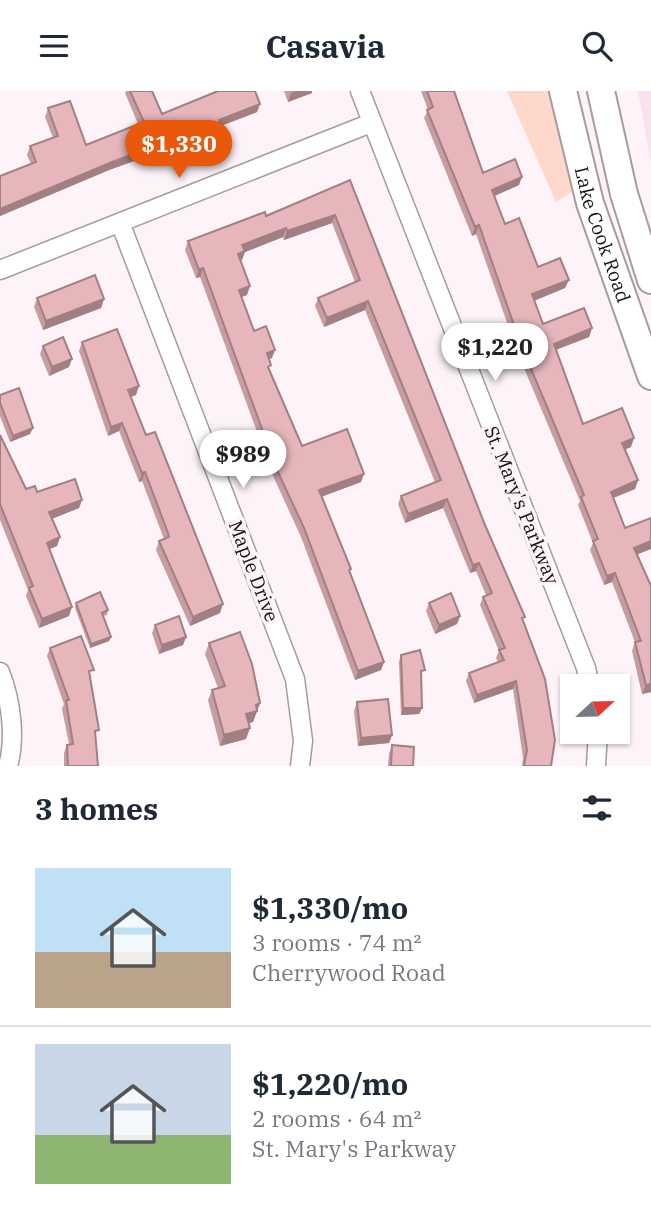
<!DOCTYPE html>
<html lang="en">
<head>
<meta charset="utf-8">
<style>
	body { margin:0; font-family:"IBM Plex Serif",serif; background:#f6f6f7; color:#1f2937; height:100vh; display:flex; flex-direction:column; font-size:26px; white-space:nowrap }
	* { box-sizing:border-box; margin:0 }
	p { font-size:23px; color:#747a83 }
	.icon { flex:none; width:38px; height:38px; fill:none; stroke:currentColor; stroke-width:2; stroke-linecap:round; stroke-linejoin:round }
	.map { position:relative; height:675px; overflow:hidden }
	.sheet { display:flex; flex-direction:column; background:#fff; flex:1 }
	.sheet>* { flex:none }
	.needle { width:46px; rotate:68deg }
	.fabs { position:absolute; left:560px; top:583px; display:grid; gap:14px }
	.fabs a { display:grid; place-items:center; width:70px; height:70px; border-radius:0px; background:#fff; box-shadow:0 2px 5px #0004; font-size:35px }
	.price { position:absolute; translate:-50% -60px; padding:0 16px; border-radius:24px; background:#fff; color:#222; font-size:23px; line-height:46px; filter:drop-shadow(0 2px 4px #0008) }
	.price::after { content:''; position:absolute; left:50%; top:42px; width:21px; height:16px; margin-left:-10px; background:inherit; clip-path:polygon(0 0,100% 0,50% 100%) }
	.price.selected { background:#ea580c; color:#fff }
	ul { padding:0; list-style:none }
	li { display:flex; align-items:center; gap:21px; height:175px; padding:0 35px }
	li+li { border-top:2px solid #e0e1e3 }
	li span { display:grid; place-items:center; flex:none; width:196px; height:140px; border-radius:0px; color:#555 }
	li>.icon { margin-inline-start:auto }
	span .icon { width:84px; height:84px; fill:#fffc; stroke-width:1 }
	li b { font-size:30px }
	h2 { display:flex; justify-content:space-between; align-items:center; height:84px; padding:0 35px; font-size:30px }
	header { display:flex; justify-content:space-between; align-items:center; height:91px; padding:0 35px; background:#fff; font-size:32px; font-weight:700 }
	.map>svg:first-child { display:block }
	.built { fill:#fae1ef }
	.green { fill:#fed8ca }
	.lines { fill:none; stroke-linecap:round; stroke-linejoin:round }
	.street-casing { stroke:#a999a2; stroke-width:21 }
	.primary-casing { stroke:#a999a2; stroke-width:30 }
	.street { stroke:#fff; stroke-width:18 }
	.primary { stroke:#fff; stroke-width:26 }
	.wall { fill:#c69da1 }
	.shaded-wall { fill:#a17f83 }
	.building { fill:#e6b6bb; stroke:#a17f83; stroke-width:2 }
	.labels { text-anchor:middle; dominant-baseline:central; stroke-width:7; stroke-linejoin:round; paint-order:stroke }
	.street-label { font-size:19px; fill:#171215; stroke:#fdf3f8 }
</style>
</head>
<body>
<header><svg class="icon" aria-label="menu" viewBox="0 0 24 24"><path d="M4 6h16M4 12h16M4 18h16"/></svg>Casavia<svg class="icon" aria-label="search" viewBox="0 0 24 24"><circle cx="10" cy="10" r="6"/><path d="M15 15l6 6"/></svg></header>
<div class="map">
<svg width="651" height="675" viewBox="0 0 651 675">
	<rect width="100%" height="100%" fill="#fdf3f8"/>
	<!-- built -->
	<path class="built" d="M 638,0 L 651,0 L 651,71 Z"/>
	<!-- green -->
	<path class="green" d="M 507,0 L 555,0 L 572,101 L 556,111 Z"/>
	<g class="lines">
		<defs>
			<path id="street" d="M 360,0 L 586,577 L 590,595
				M 121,134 L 295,588 L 303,650 L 300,675
				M 0,179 L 371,32
				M 0,581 C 11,609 16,646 8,675
				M 596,675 L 598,640"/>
			<g id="primary">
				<path id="s1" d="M 563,0 L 590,112 L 651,285"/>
				<path d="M 601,0 L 624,103 L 651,189"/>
			</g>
		</defs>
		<!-- street casing -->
		<use href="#street" class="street-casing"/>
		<!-- primary casing -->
		<use href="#primary" class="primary-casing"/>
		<!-- street -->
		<use href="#street" class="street"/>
		<!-- primary -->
		<use href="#primary" class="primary"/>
	</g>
	<!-- wall -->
	<path class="wall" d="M 126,0 L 152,0 L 162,23 L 260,13 L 257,21 L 218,36 L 217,40 L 109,79 L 0,125 L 0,85 L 31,73 L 27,64 L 30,55 L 53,47 L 45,26 L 48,17 L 86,54 L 138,33 L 125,2 Z
		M 284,0 L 312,0 L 312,2 L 288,11 Z
		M 421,0 L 454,0 L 483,82 L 519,94 L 494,105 L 505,133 L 538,176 L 565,197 L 534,210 L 543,233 L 592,237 L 589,246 L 556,259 L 583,333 L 631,356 L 625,358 L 638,389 L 635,398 L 613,407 L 637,463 L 651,601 L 642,603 L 632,560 L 635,551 L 612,491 L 604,494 L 590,459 L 593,452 L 578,414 L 580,410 L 518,263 L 476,143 L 472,145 L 424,27 L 428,19 Z
		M 350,89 L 523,531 L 551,675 L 522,675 L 523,667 L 513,598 L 474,612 L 466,590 L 469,582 L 498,571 L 496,567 L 499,560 L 480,514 L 483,506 L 486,504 L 476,480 L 470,482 L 443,417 L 405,432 L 398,413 L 401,405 L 435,391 L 365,219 L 324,236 L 315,215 L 318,207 L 355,191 L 332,132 L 284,149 L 283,146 L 245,161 L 240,169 L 247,204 L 241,206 L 254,240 L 272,267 L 269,268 L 269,280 L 302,355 L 361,391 L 321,406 L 384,571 L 381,579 L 355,589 L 301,446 L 274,387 L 200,186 L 196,187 L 185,159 L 188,150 L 266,125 Z
		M 37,207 L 104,208 L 101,217 L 43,239 L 34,216 Z
		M 82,251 L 136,304 L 131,306 L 220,522 L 190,535 L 156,459 L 159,450 L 164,448 L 142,390 L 139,391 L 119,340 L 108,345 L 79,260 Z
		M 43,255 L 69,276 L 49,285 L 40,263 Z
		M 0,304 L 30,343 L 10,351 L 0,325 Z
		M 0,344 L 26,398 L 37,401 L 82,409 L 79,417 L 52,428 L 60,446 L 57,455 L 50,458 L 69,525 L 39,537 L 26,505 L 28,499 L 0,429 Z
		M 76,512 L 108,519 L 107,524 L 103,525 L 111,546 L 109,550 L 90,557 L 75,517 Z
		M 429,512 L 460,525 L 457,533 L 435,543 L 426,520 Z
		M 155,534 L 186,546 L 183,554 L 159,563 L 152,542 Z
		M 209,552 L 260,612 L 253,631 L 248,632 L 246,648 L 220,655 L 208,609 L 212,599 L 218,597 L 205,563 Z
		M 50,557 L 90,587 L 98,675 L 64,675 L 64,662 L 67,654 L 69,653 L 62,618 L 64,613 L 47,565 Z
		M 401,564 L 423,586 L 421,586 L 422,617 L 419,623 L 401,624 L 399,571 Z
		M 357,611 L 392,644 L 389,652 L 358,655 L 354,620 Z
		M 392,654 L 413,675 L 388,675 L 389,663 Z"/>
	<!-- shaded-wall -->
	<path class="shaded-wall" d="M 296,0 L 312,0 L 312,2 L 288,11 L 291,2 Z
		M 260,13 L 257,21 L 218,36 L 217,40 L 109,79 L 0,125 L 0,118 L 112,71 Z
		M 522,86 L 519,94 L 488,108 L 492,99 Z
		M 335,124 L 332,132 L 284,149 L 287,140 Z
		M 479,134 L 476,143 L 472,145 L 475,136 Z
		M 286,137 L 283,146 L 245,161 L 242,169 L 235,171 L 242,154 Z
		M 203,177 L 200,186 L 196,187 L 199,179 Z
		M 569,189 L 565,197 L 528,212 L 532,203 Z
		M 250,195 L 247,204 L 236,208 L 239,199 Z
		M 104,208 L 101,217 L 43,239 L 46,230 Z
		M 368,210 L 365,219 L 324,236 L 327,227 Z
		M 592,237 L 589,246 L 550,261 L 554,253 Z
		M 275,259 L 272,267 L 264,270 L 267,262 Z
		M 72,268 L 69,276 L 49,285 L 52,276 Z
		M 139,295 L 136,304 L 125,308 L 128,299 Z
		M 122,332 L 119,340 L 108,345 L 111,336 Z
		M 33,337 L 30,343 L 10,351 L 13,345 Z
		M 634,347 L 631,356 L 619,361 L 622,352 Z
		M 145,381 L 142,390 L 139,391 L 142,382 Z
		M 364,383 L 361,391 L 315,408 L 319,399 Z
		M 638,389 L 635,398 L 608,409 L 611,401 Z
		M 447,408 L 443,417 L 405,432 L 408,423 Z
		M 82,409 L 79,417 L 46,430 L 49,421 Z
		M 60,446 L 57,455 L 44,460 L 47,452 Z
		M 651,450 L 651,458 L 631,466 L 634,457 Z
		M 479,472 L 476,480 L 470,482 L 473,474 Z
		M 615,482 L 612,491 L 604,494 L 607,485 Z
		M 223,513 L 220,522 L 190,535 L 193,526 Z
		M 72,516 L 69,525 L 39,537 L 42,528 Z
		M 460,525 L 457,533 L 435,543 L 439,534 Z
		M 111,546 L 109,550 L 90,557 L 91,553 Z
		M 186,546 L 183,554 L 159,563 L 162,554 Z
		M 384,571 L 381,579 L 355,589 L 358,580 Z
		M 516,590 L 513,598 L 474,612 L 477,604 Z
		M 651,593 L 651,601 L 642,603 L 646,594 Z
		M 260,612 L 253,631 L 242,634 L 246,623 L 256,614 Z
		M 403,617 L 422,617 L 419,623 L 401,624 Z
		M 250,637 L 246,648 L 220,655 L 224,644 Z
		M 392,644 L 389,652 L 358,655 L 361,647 Z"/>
	<!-- building -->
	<path class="building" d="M 130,0 L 152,0 L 162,23 L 218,0 L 255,0 L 260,13 L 219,29 L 220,31 L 112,71 L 0,118 L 0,85 L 36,71 L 30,55 L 58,45 L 48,17 L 70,10 L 86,54 L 144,31 Z
		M 427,0 L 454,0 L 483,82 L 515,68 L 522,86 L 492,99 L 505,133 L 519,127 L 538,176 L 560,167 L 569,189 L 532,203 L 543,233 L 584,217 L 592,237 L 554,253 L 583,333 L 622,317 L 634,347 L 622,352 L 638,389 L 611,401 L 625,437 L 651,427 L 651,450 L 634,457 L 651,495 L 651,593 L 646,594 L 635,551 L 641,550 L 615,482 L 607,485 L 593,450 L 598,448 L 581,406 L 584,404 L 521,254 L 479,134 L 475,136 L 427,19 L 433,16 Z
		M 350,89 L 485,434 L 525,526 L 522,527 L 545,588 L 555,649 L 551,675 L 524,675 L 527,659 L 516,590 L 477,604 L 469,582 L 504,569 L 499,559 L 505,557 L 483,506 L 492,502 L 479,472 L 473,474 L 447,408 L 408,423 L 401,405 L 441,389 L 368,210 L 327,227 L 318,207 L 360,189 L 335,124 L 287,140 L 286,137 L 242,154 L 245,160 L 238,163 L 250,195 L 239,199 L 254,240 L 266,235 L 275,259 L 267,262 L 271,274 L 268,276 L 302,355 L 347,338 L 364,383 L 319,399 L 351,478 L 349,479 L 384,571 L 358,580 L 304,437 L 277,379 L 203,177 L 199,179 L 188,150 L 265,121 L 266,125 Z
		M 95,184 L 104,208 L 46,230 L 37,207 Z
		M 117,238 L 139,295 L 128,299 L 146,344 L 155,341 L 223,513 L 193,526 L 159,450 L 169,446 L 168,442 L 145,381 L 142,382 L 122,332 L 111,336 L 82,251 Z
		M 63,246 L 72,268 L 52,276 L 43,255 Z
		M 19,297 L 33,337 L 13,345 L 0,312 L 0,304 Z
		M 0,344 L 26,398 L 35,395 L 37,401 L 75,388 L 82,409 L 49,421 L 60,446 L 47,452 L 72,516 L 42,528 L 29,497 L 33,495 L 0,413 Z
		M 100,501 L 108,519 L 102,522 L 111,546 L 91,553 L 76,512 Z
		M 451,502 L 460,525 L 439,534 L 429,512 Z
		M 179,525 L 186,546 L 162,554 L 155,534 Z
		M 240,541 L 252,573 L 260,612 L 256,614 L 257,620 L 246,623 L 250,637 L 224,644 L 212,599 L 225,595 L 209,552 Z
		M 81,545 L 94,579 L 89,580 L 99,639 L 95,640 L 98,675 L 68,675 L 67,654 L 73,653 L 66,609 L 69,609 L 50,557 Z
		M 420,559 L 425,579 L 421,580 L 422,617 L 403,617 L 401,564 Z
		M 388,608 L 392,644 L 361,647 L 357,611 Z
		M 392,654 L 414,656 L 413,675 L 391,675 Z"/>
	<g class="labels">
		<!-- street labels -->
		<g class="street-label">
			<text stroke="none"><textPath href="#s1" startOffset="149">Lake Cook Road</textPath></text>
			<text transform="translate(522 414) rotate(68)">St. Mary's Parkway</text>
			<text transform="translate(254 480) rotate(69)">Maple Drive</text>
		</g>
	</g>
</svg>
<div class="fabs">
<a><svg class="needle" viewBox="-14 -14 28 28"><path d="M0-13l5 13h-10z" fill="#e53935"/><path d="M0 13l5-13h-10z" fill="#747a83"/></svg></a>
</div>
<b class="price selected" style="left:179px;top:89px">$1,330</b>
<b class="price" style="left:495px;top:292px">$1,220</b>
<b class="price" style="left:243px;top:399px">$989</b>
</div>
<section class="sheet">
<h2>3 homes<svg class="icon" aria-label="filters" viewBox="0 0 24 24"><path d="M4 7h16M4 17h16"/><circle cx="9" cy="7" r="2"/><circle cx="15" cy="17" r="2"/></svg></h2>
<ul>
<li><span style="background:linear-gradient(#bfe0f5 60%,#b9a48a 0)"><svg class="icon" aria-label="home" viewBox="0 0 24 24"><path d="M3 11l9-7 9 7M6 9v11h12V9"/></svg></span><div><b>$1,330/mo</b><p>3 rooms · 74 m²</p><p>Cherrywood Road</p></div></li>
<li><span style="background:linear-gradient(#c9d6e8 65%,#8fb573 0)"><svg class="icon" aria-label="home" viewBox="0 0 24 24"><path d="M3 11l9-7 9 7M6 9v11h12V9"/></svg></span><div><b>$1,220/mo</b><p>2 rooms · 64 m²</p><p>St. Mary's Parkway</p></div></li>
</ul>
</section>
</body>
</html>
